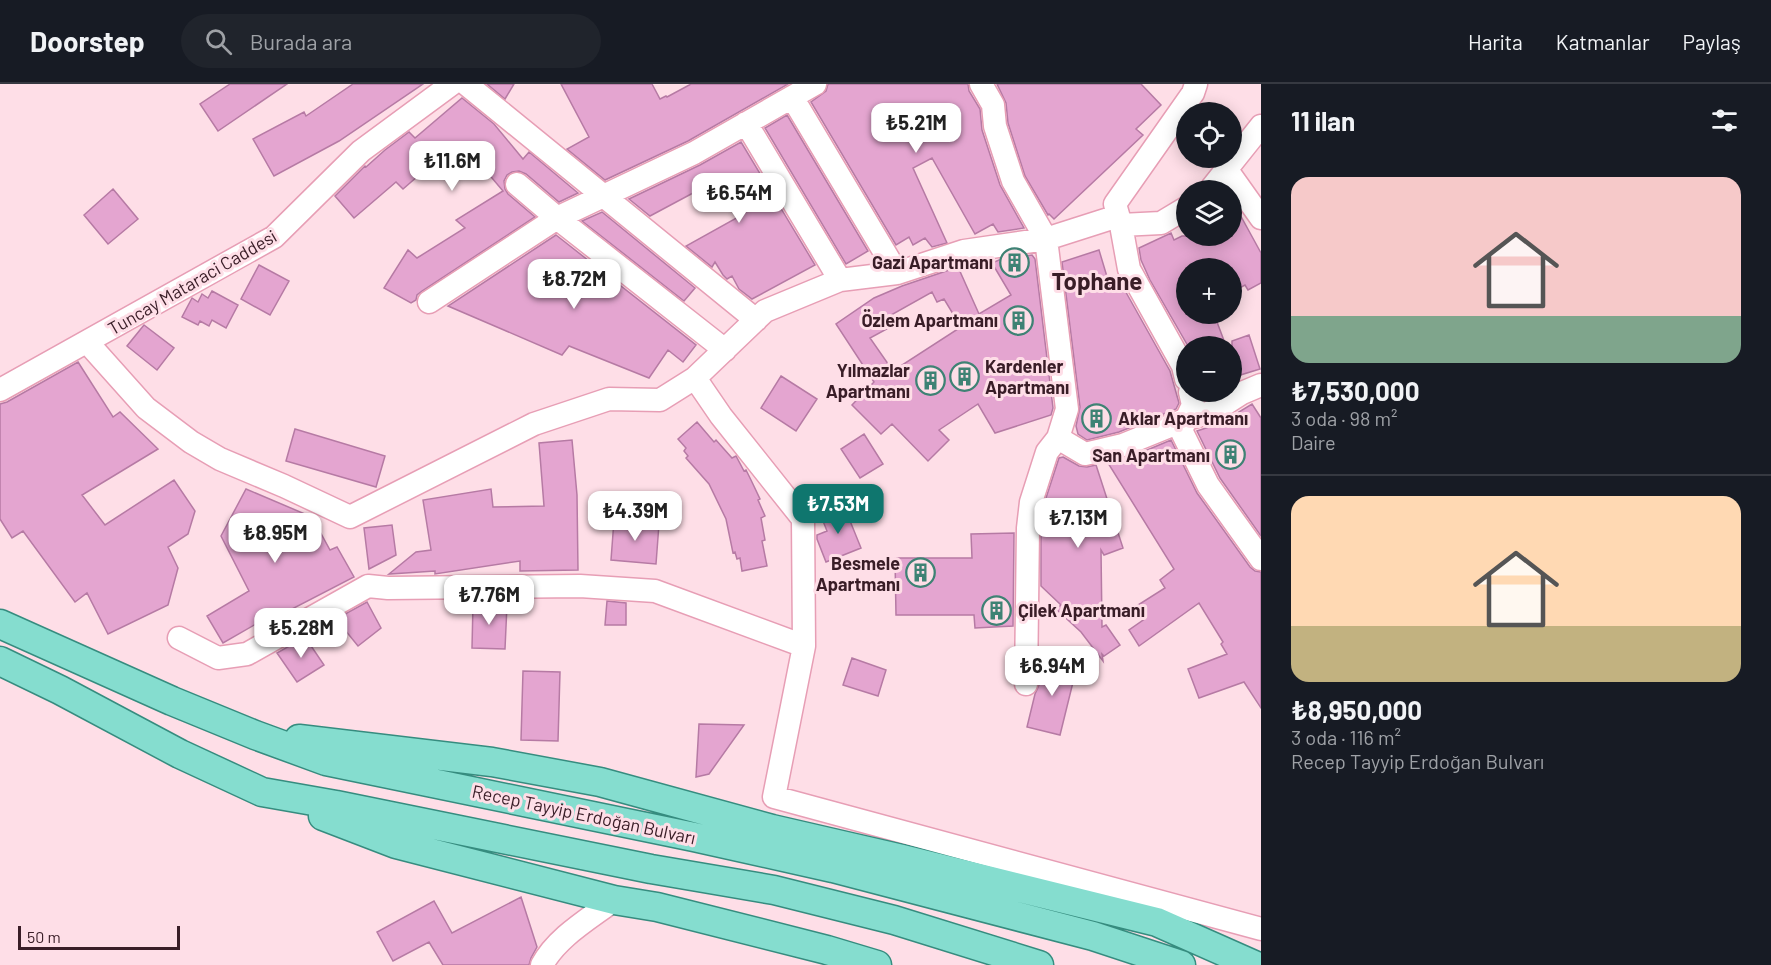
<!DOCTYPE html>
<html lang="tr">
<head>
<meta charset="utf-8">
<style>
	body { margin:0; font-family:Barlow,sans-serif; background:#20242c; color:#f1f3f6; height:100vh; display:flex; flex-direction:column; font-size:22px; white-space:nowrap }
	* { box-sizing:border-box; margin:0 }
	p { font-size:20px; color:#9ea1a6 }
	.icon { flex:none; width:33px; height:33px; fill:none; stroke:currentColor; stroke-width:2; stroke-linecap:round; stroke-linejoin:round }
	.map { position:relative; flex:1; overflow:hidden }
	.drawer { display:flex; flex-direction:column; background:#171b24; width:510px }
	.drawer>* { flex:none }
	.buttons { position:absolute; left:1176px; top:18px; display:grid; gap:12px }
	.buttons a { display:grid; place-items:center; width:66px; height:66px; border-radius:50%; background:#171b24; box-shadow:0 3px 15px #0003; font-size:30px }
	.scale { position:absolute; left:18px; bottom:15px; width:162px; box-sizing:border-box; padding-left:6px; border:3px solid #391d27; border-top:0; font-size:16px; line-height:21px; white-space:nowrap; color:#391d27; -webkit-text-stroke:4px #fedee7; paint-order:stroke }
	.price { position:absolute; translate:-50% -51px; padding:0 14px; border-radius:12px; background:#fff; color:#222; font-size:20px; line-height:39px; filter:drop-shadow(0 2px 3px #0008) }
	.price::after { content:''; position:absolute; left:50%; top:36px; width:18px; height:14px; margin-left:-9px; background:inherit; clip-path:polygon(0 0,100% 0,50% 100%) }
	.price.on { background:#0f766e; color:#fff }
	ul { padding:0; list-style:none }
	li { display:grid; align-content:center; gap:12px; height:318px; padding:0 30px }
	li+li { border-top:2px solid #363941 }
	li span { display:grid; place-items:center; height:186px; border-radius:18px; color:#555 }
	li>.icon { margin-inline-start:auto }
	span .icon { width:108px; height:108px; fill:#fffc; stroke-width:1 }
	li b { font-size:26px }
	h2 { display:flex; justify-content:space-between; align-items:center; height:72px; padding:0 30px; font-size:26px }
	header { display:flex; align-items:center; gap:36px; box-sizing:border-box; height:84px; padding:0 30px; background:#171b24; border-bottom:2px solid #363941 }
	header strong { font-size:28px }
	nav { display:flex; gap:33px; margin-inline-start:auto; font-size:21px }
	.search { width:420px; height:54px; background:#20242c; display:flex; align-items:center; gap:15px; box-sizing:border-box; padding:0 21px; border-radius:33px; color:#9ea1a6; font-size:22px }
	main { display:flex; flex:1; min-height:0 }
	.map>svg:first-child { display:block }
	.building { fill:#e4a5d0; stroke:#b67aa4; stroke-width:1.5; fill-rule:evenodd }
	.lines { fill:none; stroke-linecap:round; stroke-linejoin:round }
	.minor-casing { stroke:#e79eb5; stroke-width:25 }
	.major-casing { stroke:#368c7f; stroke-width:31 }
	.minor { stroke:#fff; stroke-width:22 }
	.major { stroke:#85ddcf; stroke-width:28 }
	.labels { text-anchor:middle; dominant-baseline:central; stroke-width:6; stroke-linejoin:round; paint-order:stroke }
	.poi-label { font-size:18px; font-weight:bold; fill:#391d27; stroke:#fedee7; text-anchor:end }
	.street-label { font-size:18px; fill:#391d27; stroke:#fedee7 }
	.district-label { font-size:24px; font-weight:bold; fill:#391d27; stroke:#fedee7 }
</style>
</head>
<body>
<header>
<strong>Doorstep</strong>
<div class="search"><svg class="icon" aria-label="search" viewBox="0 0 24 24"><circle cx="10" cy="10" r="6"/><path d="M15 15l6 6"/></svg>Burada ara</div>
<nav><a>Harita</a><a>Katmanlar</a><a>Paylaş</a></nav>
</header>
<main>
<div class="map">
<svg width="1261" height="881" viewBox="0 0 1261 881">
	<rect width="100%" height="100%" fill="#fedee7"/>
	<!-- building -->
	<path class="building" d="M 230,0 L 287,0 L 218,47 L 200,20 Z
		M 353,0 L 423,0 L 339,57 L 274,92 L 253,55 L 304,28 L 306,32 Z
		M 487,0 L 514,0 L 505,15 Z
		M 561,0 L 652,0 L 660,15 L 666,12 L 667,13 L 691,0 L 788,0 L 688,57 L 605,96 L 567,65 L 589,53 Z
		M 828,0 L 968,0 L 969,7 L 980,25 L 982,46 L 1000,101 L 1024,144 L 998,148 L 993,140 L 975,150 L 932,74 L 913,84 L 947,159 L 932,163 L 925,154 L 913,161 L 909,153 L 896,161 L 811,18 L 826,7 Z
		M 997,0 L 1141,0 L 1161,21 L 1136,45 L 1143,51 L 1054,135 L 1049,130 L 1048,131 L 1025,92 L 1008,39 L 1006,19 Z
		M 462,14 L 494,40 L 523,75 L 529,68 L 578,109 L 559,118 L 526,90 L 519,87 L 512,88 L 507,91 L 504,97 L 505,105 L 508,110 L 535,133 L 422,207 L 417,211 L 416,216 L 411,219 L 384,204 L 408,166 L 417,174 L 465,144 L 456,136 L 503,107 L 465,62 L 461,65 L 456,59 L 403,105 L 396,98 L 354,134 L 335,112 L 365,82 L 366,83 L 385,66 L 409,48 L 415,54 Z
		M 787,31 L 868,167 L 846,180 L 765,44 Z
		M 741,58 L 815,181 L 752,215 L 739,205 L 732,192 L 727,195 L 723,191 L 715,178 L 712,183 L 686,162 L 742,131 L 721,94 L 650,132 L 629,115 L 700,81 Z
		M 113,105 L 138,135 L 108,160 L 84,131 Z
		M 1232,116 L 1261,169 L 1261,199 L 1248,206 L 1245,201 L 1232,208 L 1232,184 L 1186,184 L 1186,230 L 1214,230 L 1226,262 L 1188,262 L 1150,196 L 1141,176 L 1139,164 L 1171,149 L 1174,156 L 1182,152 L 1232,152 Z
		M 602,128 L 695,204 L 684,217 L 582,137 Z
		M 556,151 L 696,261 L 683,278 L 668,266 L 649,294 L 569,262 L 562,271 L 448,222 Z
		M 1099,166 L 1111,206 L 1123,203 L 1170,287 L 1179,319 L 1176,325 L 1119,348 L 1087,356 L 1078,350 L 1076,342 L 1080,323 L 1062,178 Z
		M 1032,171 L 1035,175 L 1053,324 L 1051,331 L 995,349 L 978,320 L 939,346 L 949,356 L 928,377 L 892,340 L 881,350 L 852,321 L 874,298 L 836,240 L 874,214 L 902,202 L 958,183 L 979,230 L 1011,211 L 992,179 L 999,176 ZM 932,208 L 937,218 L 944,215 L 961,243 L 893,287 L 870,254 L 896,240 L 891,231 Z
		M 259,181 L 289,197 L 270,231 L 241,215 Z
		M 212,207 L 238,221 L 226,244 L 212,236 L 209,242 L 200,237 L 198,241 L 182,233 L 192,214 L 198,218 L 202,210 L 208,214 Z
		M 144,241 L 174,264 L 157,286 L 127,262 Z
		M 1249,251 L 1260,285 L 1234,293 L 1237,297 L 1232,300 L 1232,257 Z
		M 78,278 L 113,333 L 120,328 L 158,365 L 82,411 L 105,441 L 174,396 L 195,427 L 188,450 L 168,463 L 178,484 L 168,521 L 108,550 L 87,509 L 75,518 L 23,447 L 12,454 L 0,435 L 0,320 L 7,318 Z
		M 781,292 L 817,315 L 796,347 L 761,324 Z
		M 1252,320 L 1261,334 L 1261,452 L 1220,394 L 1197,347 L 1221,339 Z
		M 697,338 L 714,358 L 716,356 L 732,374 L 736,372 L 744,387 L 746,386 L 751,396 L 760,415 L 758,416 L 765,432 L 761,434 L 765,456 L 762,457 L 767,482 L 742,487 L 740,474 L 737,475 L 735,468 L 733,469 L 726,435 L 709,400 L 686,374 L 688,372 L 684,367 L 686,364 L 678,355 Z
		M 295,345 L 385,372 L 376,403 L 286,377 Z
		M 864,350 L 883,380 L 860,394 L 841,365 Z
		M 572,356 L 577,411 L 578,486 L 520,487 L 520,477 L 435,490 L 435,487 L 389,490 L 416,468 L 431,466 L 423,416 L 491,405 L 493,423 L 544,422 L 539,359 Z
		M 1171,356 L 1197,409 L 1250,483 L 1255,487 L 1261,488 L 1261,624 L 1244,598 L 1199,614 L 1188,585 L 1227,570 L 1221,560 L 1223,558 L 1199,519 L 1139,562 L 1129,546 L 1146,534 L 1138,521 L 1165,504 L 1160,496 L 1174,485 L 1108,379 L 1128,374 Z
		M 1063,373 L 1079,382 L 1087,383 L 1096,381 L 1123,464 L 1104,471 L 1101,466 L 1102,543 L 1106,541 L 1120,561 L 1104,572 L 1102,570 L 1103,577 L 1081,548 L 1056,525 L 1061,521 L 1041,502 L 1041,445 L 1044,426 L 1049,426 L 1046,414 L 1059,374 Z
		M 246,405 L 312,433 L 330,466 L 337,463 L 354,493 L 288,527 L 290,530 L 262,546 L 256,540 L 223,559 L 207,532 L 249,507 L 221,452 Z
		M 844,422 L 861,464 L 826,478 L 817,455 L 817,451 L 827,447 L 821,432 Z
		M 614,436 L 659,440 L 656,480 L 611,476 Z
		M 392,441 L 396,471 L 369,485 L 364,444 Z
		M 1014,449 L 1013,542 L 975,544 L 974,531 L 896,531 L 895,474 L 972,474 L 971,450 Z
		M 607,517 L 626,519 L 626,541 L 605,541 Z
		M 367,518 L 381,544 L 358,562 L 336,535 Z
		M 473,520 L 507,521 L 505,565 L 472,564 Z
		M 305,553 L 324,581 L 297,598 L 277,569 Z
		M 852,574 L 886,586 L 878,612 L 843,601 Z
		M 1044,574 L 1077,582 L 1060,651 L 1027,643 L 1035,610 L 1039,601 L 1040,590 Z
		M 523,587 L 560,588 L 558,657 L 521,656 Z
		M 699,640 L 744,641 L 709,690 L 696,693 Z
		M 521,813 L 537,863 L 531,874 L 529,881 L 443,881 L 429,858 L 393,877 L 377,848 L 434,817 L 452,849 Z"/>
	<g class="lines">
		<defs>
			<path id="minor" d="M 466,0 L 756,236
				M 981,0 L 993,21 L 995,42 L 1013,97 L 1046,155 L 1067,325 L 1058,354 L 1047,368 L 1031,418 L 1028,444 L 1026,600
				M 792,13 L 897,189
				M 746,39 L 840,196
				M 1227,86 L 1261,134
				M 517,100 L 557,134 L 725,266
				M 1210,106 L 1261,42
				M 1186,124 L 1161,139 L 1121,141 L 1115,120 L 1193,9 L 1196,0
				M 1121,141 L 1129,185 L 1183,282 L 1186,295
				M 429,218 L 557,134 L 694,69 L 815,0
				M 87,258 L 146,324 L 191,358 L 220,375 L 284,402 L 350,433 L 534,340 L 609,315 L 660,316 L 695,294 L 765,227 L 840,196 L 897,189 L 964,167 L 1046,155 L 1118,132
				M 695,294 L 721,332 L 803,435 L 804,562
				M 0,306 L 274,153 L 361,67 L 452,0
				M 1190,308 L 1193,321 L 1181,346 L 1208,401 L 1261,475
				M 1058,354 L 1085,370 L 1123,361 L 1187,335 L 1214,327 L 1242,309 L 1261,301
				M 179,554 L 218,574 L 247,570 L 368,502 L 388,504 L 580,502 L 655,507 L 804,562 L 774,713 L 1261,845
				M 542,881 C 557,853 589,835 614,816"/>
			<path id="major" d="M 0,540 L 172,617 L 255,651 L 326,677 L 694,753 L 833,784 L 1093,852 L 1181,881
				M 0,577 L 60,606 L 180,670 L 262,708 L 336,721 L 651,785 L 774,806 L 894,836 L 1039,881
				M 299,655 L 492,678 L 600,698 L 772,745 L 902,775 L 1157,838 L 1254,881
				M 323,732 L 396,760 L 614,816 L 657,823 L 827,866 L 877,881"/>
		</defs>
		<!-- minor casing -->
		<use href="#minor" class="minor-casing"/>
		<!-- major casing -->
		<use href="#major" class="major-casing"/>
		<!-- minor -->
		<use href="#minor" class="minor"/>
		<!-- major -->
		<use href="#major" class="major"/>
	</g>
	<!-- icons -->
	<defs>
		<symbol id="building-ring" viewBox="-11 -11 22 22"><circle r="9.5" fill="#fedee7" stroke="#3e8274" stroke-width="1.5"/><path d="M-4-6H4V6H1V3H-1V6H-4ZM-2.5-4.3h1.7v1.8h-1.7ZM.8-4.3h1.7v1.8H.8ZM-2.5-1h1.7V.8h-1.7ZM.8-1h1.7V.8H.8Z" fill="#3e8274"/></symbol>
	</defs>
	<g fill-rule="evenodd">
		<use href="#building-ring" x="998" y="162" width="33" height="33"/>
		<use href="#building-ring" x="1002" y="220" width="33" height="33"/>
		<use href="#building-ring" x="948" y="276" width="33" height="33"/>
		<use href="#building-ring" x="914" y="280" width="33" height="33"/>
		<use href="#building-ring" x="1080" y="318" width="33" height="33"/>
		<use href="#building-ring" x="1214" y="354" width="33" height="33"/>
		<use href="#building-ring" x="904" y="472" width="33" height="33"/>
		<use href="#building-ring" x="980" y="510" width="33" height="33"/>
	</g>
	<g class="labels">
		<!-- poi labels -->
		<g class="poi-label">
			<text x="993" y="178">Gazi Apartmanı</text>
			<text x="998" y="236">Özlem Apartmanı</text>
			<text x="985" y="282" text-anchor="start">Kardenler<tspan x="985" dy="21">Apartmanı</tspan></text>
			<text x="910" y="286">Yılmazlar<tspan x="910" dy="21">Apartmanı</tspan></text>
			<text x="1118" y="334" text-anchor="start">Aklar Apartmanı</text>
			<text x="1210" y="371">San Apartmanı</text>
			<text x="900" y="479">Besmele<tspan x="900" dy="21">Apartmanı</tspan></text>
			<text x="1018" y="526" text-anchor="start">Çilek Apartmanı</text>
		</g>
		<!-- street labels -->
		<g class="street-label">
			<text transform="translate(192 198) rotate(-30)">Tuncay Mataraci Caddesi</text>
			<text transform="translate(584 730) rotate(12)">Recep Tayyip Erdoğan Bulvarı</text>
		</g>
		<!-- district labels -->
		<g class="district-label">
			<text x="1097" y="196">Tophane</text>
		</g>
	</g>
</svg>
<div class="buttons">
<a><svg class="icon" aria-label="locate" viewBox="0 0 24 24"><circle cx="12" cy="12" r="6"/><path d="M12 2v4M12 18v4M2 12h4M18 12h4"/></svg></a>
<a><svg class="icon" aria-label="layers" viewBox="0 0 24 24"><path d="M12 4l9 5-9 5-9-5zM3 14l9 5 9-5"/></svg></a>
<a>+</a>
<a>−</a>
</div>
<div class="scale">50 m</div>
<b class="price" style="left:916px;top:70px">₺5.21M</b>
<b class="price" style="left:452px;top:108px">₺11.6M</b>
<b class="price" style="left:739px;top:140px">₺6.54M</b>
<b class="price" style="left:574px;top:226px">₺8.72M</b>
<b class="price on" style="left:838px;top:451px">₺7.53M</b>
<b class="price" style="left:635px;top:458px">₺4.39M</b>
<b class="price" style="left:1078px;top:465px">₺7.13M</b>
<b class="price" style="left:275px;top:480px">₺8.95M</b>
<b class="price" style="left:489px;top:542px">₺7.76M</b>
<b class="price" style="left:301px;top:575px">₺5.28M</b>
<b class="price" style="left:1052px;top:613px">₺6.94M</b>
</div>
<section class="drawer">
<h2>11 ilan<svg class="icon" aria-label="filters" viewBox="0 0 24 24"><path d="M4 7h16M4 17h16"/><circle cx="9" cy="7" r="2"/><circle cx="15" cy="17" r="2"/></svg></h2>
<ul>
<li><span style="background:linear-gradient(#f6c9c9 75%,#7fa58c 0)"><svg class="icon" aria-label="home" viewBox="0 0 24 24"><path d="M3 11l9-7 9 7M6 9v11h12V9"/></svg></span><div><b>₺7,530,000</b><p>3 oda · 98 m²</p><p>Daire</p></div></li>
<li><span style="background:linear-gradient(#ffd9b3 70%,#c2b280 0)"><svg class="icon" aria-label="home" viewBox="0 0 24 24"><path d="M3 11l9-7 9 7M6 9v11h12V9"/></svg></span><div><b>₺8,950,000</b><p>3 oda · 116 m²</p><p>Recep Tayyip Erdoğan Bulvarı</p></div></li>
</ul>
</section>
</main>
</body>
</html>
